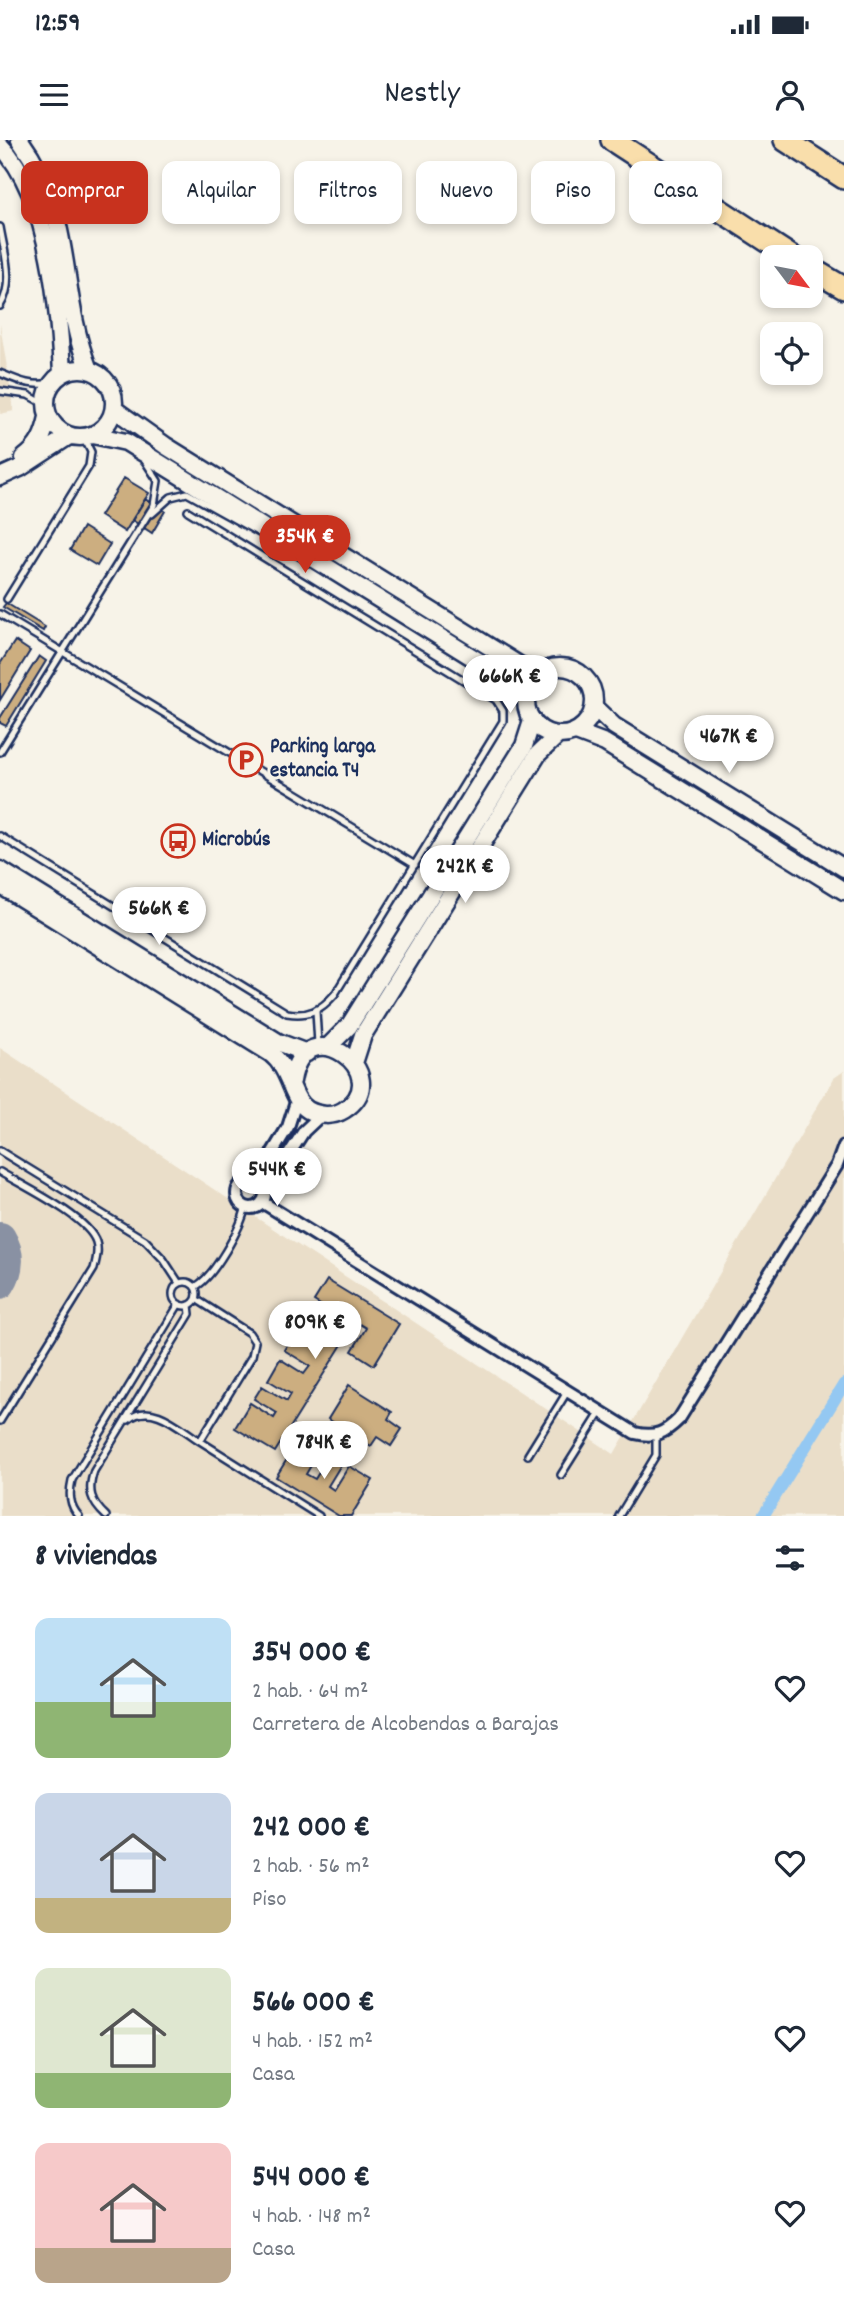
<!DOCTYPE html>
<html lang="es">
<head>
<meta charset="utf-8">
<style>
	body { margin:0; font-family:Dekko,sans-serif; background:#f6f6f7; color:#1f2937; height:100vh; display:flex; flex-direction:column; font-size:26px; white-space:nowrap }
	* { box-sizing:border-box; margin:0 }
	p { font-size:23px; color:#747a83 }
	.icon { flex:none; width:38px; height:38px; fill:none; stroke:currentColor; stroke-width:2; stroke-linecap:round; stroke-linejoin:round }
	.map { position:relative; height:1376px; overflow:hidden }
	.side { display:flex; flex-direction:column; background:#fff; flex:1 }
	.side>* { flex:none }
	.banner { position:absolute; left:21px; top:21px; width:803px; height:63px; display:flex; gap:14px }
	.needle { width:46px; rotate:122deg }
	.tools { position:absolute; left:760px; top:105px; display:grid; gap:14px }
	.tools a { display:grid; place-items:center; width:63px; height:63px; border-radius:14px; background:#fff; box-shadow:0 4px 10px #0003; font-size:35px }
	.price { position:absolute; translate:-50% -60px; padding:0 16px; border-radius:24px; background:#fff; color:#222; font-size:23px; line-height:46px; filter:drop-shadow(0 2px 4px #0008) }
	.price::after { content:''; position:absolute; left:50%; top:42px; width:21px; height:16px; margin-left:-10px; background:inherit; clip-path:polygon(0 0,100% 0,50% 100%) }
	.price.active { background:#c8321e; color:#fff }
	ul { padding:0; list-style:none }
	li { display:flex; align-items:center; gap:21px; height:175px; padding:0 35px }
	li span { display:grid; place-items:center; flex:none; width:196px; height:140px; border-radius:14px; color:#555 }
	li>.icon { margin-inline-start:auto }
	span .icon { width:84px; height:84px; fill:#fffc; stroke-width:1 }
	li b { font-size:30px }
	h2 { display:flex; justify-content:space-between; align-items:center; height:84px; padding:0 35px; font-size:30px }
	.chip { padding:0 24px; border-radius:14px; background:#fff; box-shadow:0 4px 10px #0003; font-size:24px; line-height:63px }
	.chip.active { background:#c8321e; color:#fff }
	.status { display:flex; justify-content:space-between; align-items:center; height:49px; padding:0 35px; background:#fff; direction:ltr }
	.status svg { height:19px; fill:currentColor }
	header { display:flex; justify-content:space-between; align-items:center; height:91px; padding:0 35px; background:#fff; font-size:32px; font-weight:600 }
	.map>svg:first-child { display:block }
	.built { fill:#eadec9 }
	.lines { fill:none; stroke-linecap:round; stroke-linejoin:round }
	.canal { stroke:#94c8f2; stroke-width:12 }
	.taxiway { stroke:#8991a3; stroke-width:32 }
	.building { fill:#ccae80; stroke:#1b2f5e; stroke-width:2 }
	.lane-casing { stroke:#1b2f5e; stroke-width:10 }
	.street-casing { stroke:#1b2f5e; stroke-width:16 }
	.secondary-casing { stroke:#1b2f5e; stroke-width:21 }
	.highway-casing { stroke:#1b2f5e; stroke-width:26 }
	.lane { stroke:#f7f3e8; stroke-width:5 }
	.street { stroke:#f7f3e8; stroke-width:10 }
	.secondary { stroke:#f7f3e8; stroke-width:16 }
	.highway { stroke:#f9deab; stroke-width:21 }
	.labels { text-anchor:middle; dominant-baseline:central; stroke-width:6; stroke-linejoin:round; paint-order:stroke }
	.poi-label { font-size:21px; font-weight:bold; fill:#1b2f5e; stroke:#f7f3e8; text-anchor:start }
</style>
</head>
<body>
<div class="status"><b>12:59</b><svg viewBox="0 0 49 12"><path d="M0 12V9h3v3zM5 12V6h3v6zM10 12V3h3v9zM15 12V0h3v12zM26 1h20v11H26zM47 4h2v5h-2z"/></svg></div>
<header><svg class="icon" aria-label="menu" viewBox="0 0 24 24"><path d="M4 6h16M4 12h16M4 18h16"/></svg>Nestly<svg class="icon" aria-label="person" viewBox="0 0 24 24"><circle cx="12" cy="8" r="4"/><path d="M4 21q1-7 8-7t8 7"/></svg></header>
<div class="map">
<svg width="844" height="1376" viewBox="0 0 844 1376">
	<rect width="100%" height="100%" fill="#f7f3e8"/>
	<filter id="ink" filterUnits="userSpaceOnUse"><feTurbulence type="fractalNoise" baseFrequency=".0143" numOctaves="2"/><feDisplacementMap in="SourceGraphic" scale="14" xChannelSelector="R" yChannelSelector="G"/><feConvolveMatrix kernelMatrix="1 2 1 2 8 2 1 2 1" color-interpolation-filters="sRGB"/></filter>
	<g filter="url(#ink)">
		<!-- built -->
		<path class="built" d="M 0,184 L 14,271 L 0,274 Z
			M 0,908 L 614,1314 L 834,938 L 844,931 L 844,1376 L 0,1376 Z"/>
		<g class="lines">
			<!-- canal -->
			<path class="canal" d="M 763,1376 L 844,1244"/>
			<!-- taxiway -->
			<path class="taxiway" d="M 0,1098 C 9,1113 9,1128 0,1143"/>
		</g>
		<!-- building -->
		<path class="building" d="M 124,338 L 149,353 L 125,392 L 100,376 Z
			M 145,359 L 165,371 L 152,393 L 132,380 Z
			M 83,387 L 110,404 L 97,426 L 70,410 Z
			M 6,463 L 45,487 L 43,491 L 3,467 Z
			M 15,501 L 30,511 L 0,560 L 0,524 Z
			M 39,516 L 46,521 L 6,586 L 0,583 L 0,578 Z
			M 327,1140 L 399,1184 L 374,1225 L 352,1211 L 366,1188 L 356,1182 L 275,1312 L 235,1288 L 250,1263 L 274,1278 L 277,1273 L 254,1259 L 262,1246 L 287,1261 L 291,1254 L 268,1240 L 280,1219 L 304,1234 L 310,1226 L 284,1210 L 297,1189 L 320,1204 L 324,1199 L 300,1184 L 310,1169 L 335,1184 L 339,1177 L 314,1161 Z
			M 349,1245 L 392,1272 L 388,1279 L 402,1289 L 391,1306 L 377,1297 L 371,1306 L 328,1279 Z
			M 300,1298 L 320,1310 L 306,1334 L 315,1339 L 329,1316 L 342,1323 L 328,1346 L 334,1350 L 349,1326 L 373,1340 L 351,1376 L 339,1376 L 276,1337 Z"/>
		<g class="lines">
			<defs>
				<path id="lane" d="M 0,87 C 4,112 15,143 0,166
					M 0,233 C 19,241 31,247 52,243
					M 0,251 L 28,255 L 46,265
					M 152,374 L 171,357 L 187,353 L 261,394
					M 7,459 L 89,326 L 91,312 L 84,298
					M 0,474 L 415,725
					M 0,612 L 154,365 L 158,341 L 145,321
					M 0,696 L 287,873 C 308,877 321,870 335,854 L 503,581 L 503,571 L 496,560 L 188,371
					M 316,871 L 318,904
					M 0,1011 L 145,1100 L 164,1120 L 179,1143
					M 0,1032 C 23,1046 88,1077 96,1102 C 99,1111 96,1120 94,1129 L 0,1281
					M173 1154a12 12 0 1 1 24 0a12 12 0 1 1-24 0Z
					M 195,1147 C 214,1137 241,1088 246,1066
					M 196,1159 L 249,1193 L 255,1202 L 252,1216 L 200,1301 L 319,1376
					M 128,1280 C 151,1260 180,1288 200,1301
					M 528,1315 L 567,1252
					M 561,1335 L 600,1273
					M 79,1376 C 69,1365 69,1353 72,1340 L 179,1164
					M 106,1376 C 91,1362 87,1351 94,1331 L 190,1174 L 189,1165
					M 619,1376 L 656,1315 L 656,1296"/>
				<path id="street" d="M 256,1040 L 288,987 L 297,959
					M237 1054a14 14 0 1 1 28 0a14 14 0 1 1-28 0Z
					M 265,1051 L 304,991 L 321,975
					M 262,1062 L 635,1293 C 655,1298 665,1293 679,1279 L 837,1025 L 844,1006"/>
				<path id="secondary" d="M 20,0 C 76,77 57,149 89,230
					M 0,5 C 49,55 59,167 62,234
					M46 263a34 34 0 1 1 68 0a34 34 0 1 1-68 0Z
					M 114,269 L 166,306 L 519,525 L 541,533
					M 93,295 L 126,302 L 509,540 L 526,559
					M 24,318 C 39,307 44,295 48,277
					M 0,337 L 20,328 L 69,296
					M526 561a34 34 0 1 1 68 0a34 34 0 1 1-68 0Z
					M 594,567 L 614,586 L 844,728
					M 576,592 L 605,603 L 844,751
					M 0,730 L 278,902 L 307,913
					M 0,745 L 270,913 C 292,930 290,959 308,970 C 319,976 333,977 344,970 C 399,935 304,865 292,941
					M 328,907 L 349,886 L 524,606 L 532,581
					M 354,923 L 363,895 L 538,614 L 557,596"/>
				<path id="highway" d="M 612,0 L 792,117
					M 785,0 L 844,38
					M 810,128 L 844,148"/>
			</defs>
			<!-- lane casing -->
			<use href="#lane" class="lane-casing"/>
			<!-- street casing -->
			<use href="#street" class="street-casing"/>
			<!-- secondary casing -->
			<use href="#secondary" class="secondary-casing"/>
			<!-- highway casing -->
			<use href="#highway" class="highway-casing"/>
			<!-- lane -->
			<use href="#lane" class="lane"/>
			<!-- street -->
			<use href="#street" class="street"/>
			<!-- secondary -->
			<use href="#secondary" class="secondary"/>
			<!-- highway -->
			<use href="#highway" class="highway"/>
		</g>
	</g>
	<!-- icons -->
	<defs>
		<symbol id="parking-ring" viewBox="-11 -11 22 22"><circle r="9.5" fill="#f7f3e8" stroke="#c8321e" stroke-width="1.5"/><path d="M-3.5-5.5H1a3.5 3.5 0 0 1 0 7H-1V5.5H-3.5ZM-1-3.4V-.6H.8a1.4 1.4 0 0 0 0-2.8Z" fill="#c8321e"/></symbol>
		<symbol id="bus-ring" viewBox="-11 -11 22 22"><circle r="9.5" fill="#f7f3e8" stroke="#c8321e" stroke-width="1.5"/><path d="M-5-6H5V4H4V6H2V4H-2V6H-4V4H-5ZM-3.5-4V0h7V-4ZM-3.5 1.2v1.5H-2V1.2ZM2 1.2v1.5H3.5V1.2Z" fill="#c8321e"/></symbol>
	</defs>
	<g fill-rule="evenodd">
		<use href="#parking-ring" x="227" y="601" width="38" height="38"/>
		<use href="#bus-ring" x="159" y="682" width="38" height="38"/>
	</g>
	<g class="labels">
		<!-- poi labels -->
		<g class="poi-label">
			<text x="270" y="608">Parking larga<tspan x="270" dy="24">estancia T4</tspan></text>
			<text x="202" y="701">Microbús</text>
		</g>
	</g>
</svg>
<div class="tools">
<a><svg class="needle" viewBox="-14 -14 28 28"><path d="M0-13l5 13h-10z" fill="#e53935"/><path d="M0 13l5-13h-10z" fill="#747a83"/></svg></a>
<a><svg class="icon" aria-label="locate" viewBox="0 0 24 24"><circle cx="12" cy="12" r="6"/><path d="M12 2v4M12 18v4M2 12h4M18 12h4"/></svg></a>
</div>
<b class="price active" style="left:305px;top:435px">354K €</b>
<b class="price" style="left:510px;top:575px">666K €</b>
<b class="price" style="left:729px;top:635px">467K €</b>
<b class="price" style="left:465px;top:765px">242K €</b>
<b class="price" style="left:159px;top:807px">566K €</b>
<b class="price" style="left:277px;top:1068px">544K €</b>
<b class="price" style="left:315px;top:1221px">809K €</b>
<b class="price" style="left:324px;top:1341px">784K €</b>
<div class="banner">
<a class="chip active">Comprar</a>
<a class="chip">Alquilar</a>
<a class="chip">Filtros</a>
<a class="chip">Nuevo</a>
<a class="chip">Piso</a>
<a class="chip">Casa</a>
</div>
</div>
<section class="side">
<h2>8 viviendas<svg class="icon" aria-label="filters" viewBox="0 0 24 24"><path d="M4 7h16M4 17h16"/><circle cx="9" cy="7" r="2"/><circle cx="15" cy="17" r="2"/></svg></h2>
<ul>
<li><span style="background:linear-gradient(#bfe0f5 60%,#8fb573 0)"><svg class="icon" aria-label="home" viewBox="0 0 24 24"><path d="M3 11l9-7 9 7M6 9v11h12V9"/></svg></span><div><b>354 000 €</b><p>2 hab. · 64 m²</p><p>Carretera de Alcobendas a Barajas</p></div><svg class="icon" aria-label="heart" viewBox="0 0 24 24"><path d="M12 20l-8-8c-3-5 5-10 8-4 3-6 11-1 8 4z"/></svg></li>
<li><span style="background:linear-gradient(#c9d6e8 75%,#c2b280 0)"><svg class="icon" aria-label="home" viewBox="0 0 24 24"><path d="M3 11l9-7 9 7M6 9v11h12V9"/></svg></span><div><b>242 000 €</b><p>2 hab. · 56 m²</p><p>Piso</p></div><svg class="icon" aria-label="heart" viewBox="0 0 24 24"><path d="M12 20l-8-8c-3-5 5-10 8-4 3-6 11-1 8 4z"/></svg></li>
<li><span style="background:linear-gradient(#dfe7d0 75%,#8fb573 0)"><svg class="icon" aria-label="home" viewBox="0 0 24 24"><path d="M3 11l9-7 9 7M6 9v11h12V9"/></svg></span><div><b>566 000 €</b><p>4 hab. · 152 m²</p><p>Casa</p></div><svg class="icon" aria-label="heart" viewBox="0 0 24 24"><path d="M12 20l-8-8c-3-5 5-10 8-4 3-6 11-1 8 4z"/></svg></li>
<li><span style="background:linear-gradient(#f6c9c9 75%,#b9a48a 0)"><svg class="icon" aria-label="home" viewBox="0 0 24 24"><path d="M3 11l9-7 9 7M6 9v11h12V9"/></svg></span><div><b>544 000 €</b><p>4 hab. · 148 m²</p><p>Casa</p></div><svg class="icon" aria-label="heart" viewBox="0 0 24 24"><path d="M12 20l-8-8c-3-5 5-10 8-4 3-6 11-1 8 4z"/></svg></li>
</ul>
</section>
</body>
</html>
